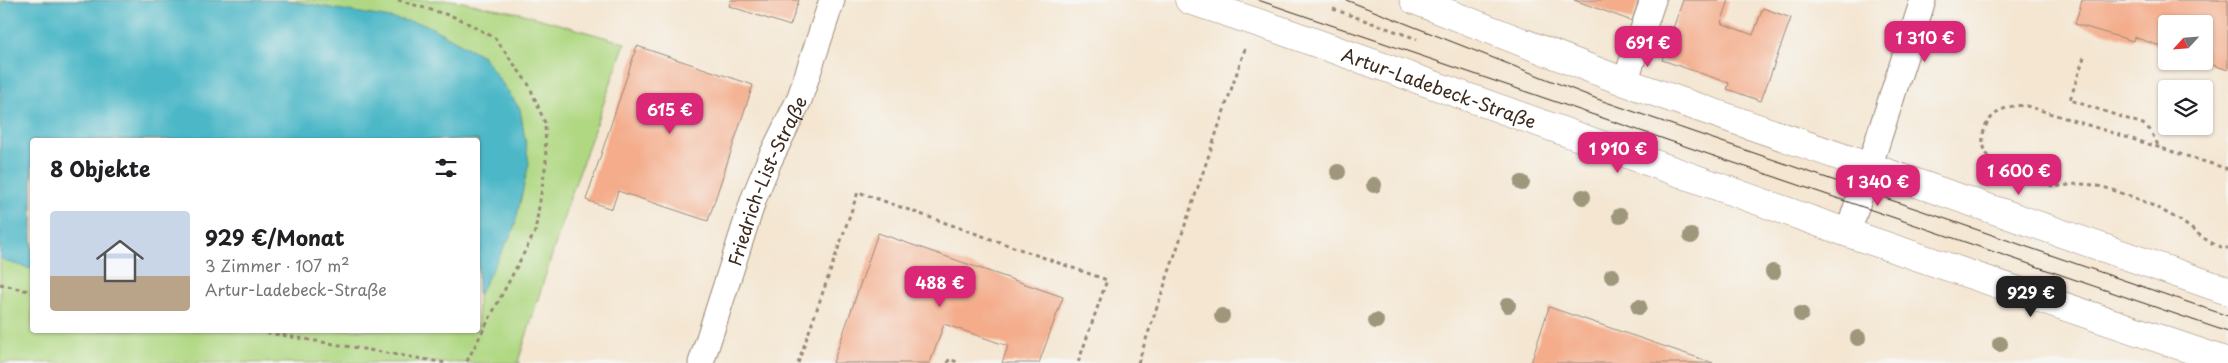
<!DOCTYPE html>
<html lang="de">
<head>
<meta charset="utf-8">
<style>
	body { margin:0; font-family:"Playpen Sans",sans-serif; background:#f2f2f2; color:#202124; height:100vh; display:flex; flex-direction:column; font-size:19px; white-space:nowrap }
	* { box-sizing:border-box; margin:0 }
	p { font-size:16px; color:#757577 }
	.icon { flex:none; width:28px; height:28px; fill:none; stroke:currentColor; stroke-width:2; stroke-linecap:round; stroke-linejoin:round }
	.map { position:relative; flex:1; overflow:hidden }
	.drawer { position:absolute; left:30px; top:138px; width:450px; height:195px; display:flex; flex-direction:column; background:#fff; border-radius:5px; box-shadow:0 1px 4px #0004 }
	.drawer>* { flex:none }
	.needle { width:32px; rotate:244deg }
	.tools { position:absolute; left:2158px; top:15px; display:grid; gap:10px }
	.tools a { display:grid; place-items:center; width:55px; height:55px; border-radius:5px; background:#fff; box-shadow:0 1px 4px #0004; font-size:25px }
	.price { position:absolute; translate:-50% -42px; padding:0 11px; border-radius:10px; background:#db2777; color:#fff; font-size:16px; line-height:32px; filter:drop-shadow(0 1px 2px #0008) }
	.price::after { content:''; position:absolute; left:50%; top:30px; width:15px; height:11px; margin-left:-8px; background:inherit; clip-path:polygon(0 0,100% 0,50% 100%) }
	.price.current { background:#222; color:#fff }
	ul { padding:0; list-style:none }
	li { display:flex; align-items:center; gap:15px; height:125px; padding:0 20px }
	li+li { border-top:1px solid #e0e0e0 }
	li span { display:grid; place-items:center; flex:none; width:140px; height:100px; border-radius:5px; color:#555 }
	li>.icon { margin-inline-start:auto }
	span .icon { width:60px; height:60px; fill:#fffc; stroke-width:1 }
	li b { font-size:21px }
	h2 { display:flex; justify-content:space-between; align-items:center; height:60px; padding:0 20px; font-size:21px }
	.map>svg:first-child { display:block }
	.green { fill:#b0d883; stroke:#768150; fill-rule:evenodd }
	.water { fill:#4bb7c7; stroke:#437072 }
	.building { fill:#f4ac8a }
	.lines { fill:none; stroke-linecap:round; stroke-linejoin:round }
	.street-casing { stroke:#988878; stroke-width:27 }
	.secondary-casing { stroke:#988878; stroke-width:29 }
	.path { stroke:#988878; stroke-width:3; stroke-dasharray:4 4; stroke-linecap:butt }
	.street { stroke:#fff; stroke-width:25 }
	.secondary { stroke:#fff; stroke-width:28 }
	.tram { stroke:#3b2a1e; stroke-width:1 }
	.tree { fill:#9e977c }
	.labels { text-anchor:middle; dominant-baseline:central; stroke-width:5; stroke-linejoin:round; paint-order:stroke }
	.street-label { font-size:18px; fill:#3b2a1e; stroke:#f6f6f2 }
</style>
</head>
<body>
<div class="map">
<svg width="2228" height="363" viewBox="0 0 2228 363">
	<rect width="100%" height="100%" fill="#f6f6f2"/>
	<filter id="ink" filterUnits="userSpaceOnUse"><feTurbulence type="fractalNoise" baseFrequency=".02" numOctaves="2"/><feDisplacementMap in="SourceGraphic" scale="10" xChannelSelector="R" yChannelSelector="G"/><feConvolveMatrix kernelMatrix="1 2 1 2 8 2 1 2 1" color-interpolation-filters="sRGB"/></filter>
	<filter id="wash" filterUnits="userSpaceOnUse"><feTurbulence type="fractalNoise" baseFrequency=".0096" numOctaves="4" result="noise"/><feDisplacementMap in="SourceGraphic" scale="20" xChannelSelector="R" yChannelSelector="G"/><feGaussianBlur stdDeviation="1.12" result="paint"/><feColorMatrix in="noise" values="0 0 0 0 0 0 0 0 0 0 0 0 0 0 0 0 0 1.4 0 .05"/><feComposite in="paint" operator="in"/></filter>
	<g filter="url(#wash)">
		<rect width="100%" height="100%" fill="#f4e6d1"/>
		<!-- green -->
		<path class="green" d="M 0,0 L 451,0 L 520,13 L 625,43 L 569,201 L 518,362 L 521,363 L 0,363 ZM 32,140 L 478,140 L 478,330 L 32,330 Z"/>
		<!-- water -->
		<path class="water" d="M 5,0 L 285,0 L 425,24 L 483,56 L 520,109 L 529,163 L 514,229 L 478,296 L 478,140 L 32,140 L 32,269 L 4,261 L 0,257 L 0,5 Z"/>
		<g id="blocks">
			<!-- building -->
			<path class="building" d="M 731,0 L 799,0 L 790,26 L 729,6 Z
				M 1574,0 L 1639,0 L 1632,21 Z
				M 1683,0 L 1729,0 L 1721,23 L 1753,35 L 1763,8 L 1791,18 L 1761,101 L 1727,89 L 1729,83 L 1662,60 Z
				M 2082,0 L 2228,0 L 2228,70 L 2204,62 L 2204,24 L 2166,24 L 2166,48 L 2134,37 L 2133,41 L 2075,24 Z
				M 637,46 L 753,85 L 708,221 L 618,191 L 612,209 L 586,200 Z
				M 878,233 L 1063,297 L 1039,363 L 1002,363 L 1008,346 L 944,324 L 930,363 L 833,363 Z
				M 1549,307 L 1713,363 L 1531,363 Z"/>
		</g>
	</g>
	<g filter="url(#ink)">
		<use href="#blocks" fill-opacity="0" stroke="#988878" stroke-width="1"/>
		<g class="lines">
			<defs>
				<g id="street">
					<path d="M 1625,82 L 1653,0"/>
					<path d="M 1848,233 L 1923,0"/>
					<path id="s1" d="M 701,363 L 754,198 L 769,161 L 799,100 L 832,0"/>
				</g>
				<g id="secondary">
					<path id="s2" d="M 1189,0 L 1277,29 L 1848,233 L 2228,362"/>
					<path d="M 1414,0 L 1625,82 L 2228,291"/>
				</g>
			</defs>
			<!-- street casing -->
			<use href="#street" class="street-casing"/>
			<!-- secondary casing -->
			<use href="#secondary" class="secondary-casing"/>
			<!-- path -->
			<path class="path" d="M 398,0 L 458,18 L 495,38 L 529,85 L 545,123 L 546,162 L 535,232 L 466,363
				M 1333,9 L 1417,39
				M 2084,57 L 2070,100 L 2143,124 L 2150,130 L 2159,147
				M 2228,169 L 2027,106 C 1993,101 1967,136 1994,163 C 2000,169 2010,171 2018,174 C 2029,178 2042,184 2054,186 C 2062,187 2072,184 2080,184 C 2094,184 2108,188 2121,193 C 2141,199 2158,208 2176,218 C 2192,227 2209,247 2228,248
				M 0,284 L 32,292
				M 251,330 L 446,363
				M 798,363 L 858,192 L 1107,280 L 1078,363
				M 948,363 L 949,359 L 960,363
				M 1138,363 L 1245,49"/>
			<!-- street -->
			<use href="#street" class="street"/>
			<!-- secondary -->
			<use href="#secondary" class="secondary"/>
			<!-- tram -->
			<path class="tram" d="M 1258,0 L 2228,332
				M 1346,0 L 1600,100 L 2228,316"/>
		</g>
		<!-- trees -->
		<g class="tree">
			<circle cx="1338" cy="172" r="8"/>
			<circle cx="1522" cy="183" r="8"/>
			<circle cx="1374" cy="185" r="8"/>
			<circle cx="1583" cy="197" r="8"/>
			<circle cx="1620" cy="216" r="8"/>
			<circle cx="1691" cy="236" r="8"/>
			<circle cx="1773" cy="272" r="8"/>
			<circle cx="1612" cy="276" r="8"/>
			<circle cx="1508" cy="305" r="8"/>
			<circle cx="1639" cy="307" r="8"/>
			<circle cx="1801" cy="314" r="8"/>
			<circle cx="1222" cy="316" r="8"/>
			<circle cx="1376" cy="321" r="8"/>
			<circle cx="1858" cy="338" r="8"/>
			<circle cx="2000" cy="344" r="8"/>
		</g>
	</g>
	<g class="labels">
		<!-- street labels -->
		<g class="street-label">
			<text stroke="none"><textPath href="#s2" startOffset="265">Artur-Ladebeck-Straße</textPath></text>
			<text stroke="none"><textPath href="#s1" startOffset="194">Friedrich-List-Straße</textPath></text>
		</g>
	</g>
</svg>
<div class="tools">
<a><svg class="needle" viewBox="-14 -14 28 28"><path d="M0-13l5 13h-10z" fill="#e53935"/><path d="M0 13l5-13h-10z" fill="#757577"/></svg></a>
<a><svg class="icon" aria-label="layers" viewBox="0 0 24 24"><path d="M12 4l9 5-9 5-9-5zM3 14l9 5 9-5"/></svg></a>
</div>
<b class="price" style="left:1925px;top:63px">1 310 €</b>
<b class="price" style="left:1648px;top:68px">691 €</b>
<b class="price" style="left:670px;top:135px">615 €</b>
<b class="price" style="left:1618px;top:174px">1 910 €</b>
<b class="price" style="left:2019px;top:196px">1 600 €</b>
<b class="price" style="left:1878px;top:207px">1 340 €</b>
<b class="price" style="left:940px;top:308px">488 €</b>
<b class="price current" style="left:2031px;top:318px">929 €</b>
<section class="drawer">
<h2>8 Objekte<svg class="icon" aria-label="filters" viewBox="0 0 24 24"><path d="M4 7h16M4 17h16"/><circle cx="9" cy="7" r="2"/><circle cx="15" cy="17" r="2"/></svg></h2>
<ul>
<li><span style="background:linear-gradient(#c9d6e8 65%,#b9a48a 0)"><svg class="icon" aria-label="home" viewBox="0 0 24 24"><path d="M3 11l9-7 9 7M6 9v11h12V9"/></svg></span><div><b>929 €/Monat</b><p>3 Zimmer · 107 m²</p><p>Artur-Ladebeck-Straße</p></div></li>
</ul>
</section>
</div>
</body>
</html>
